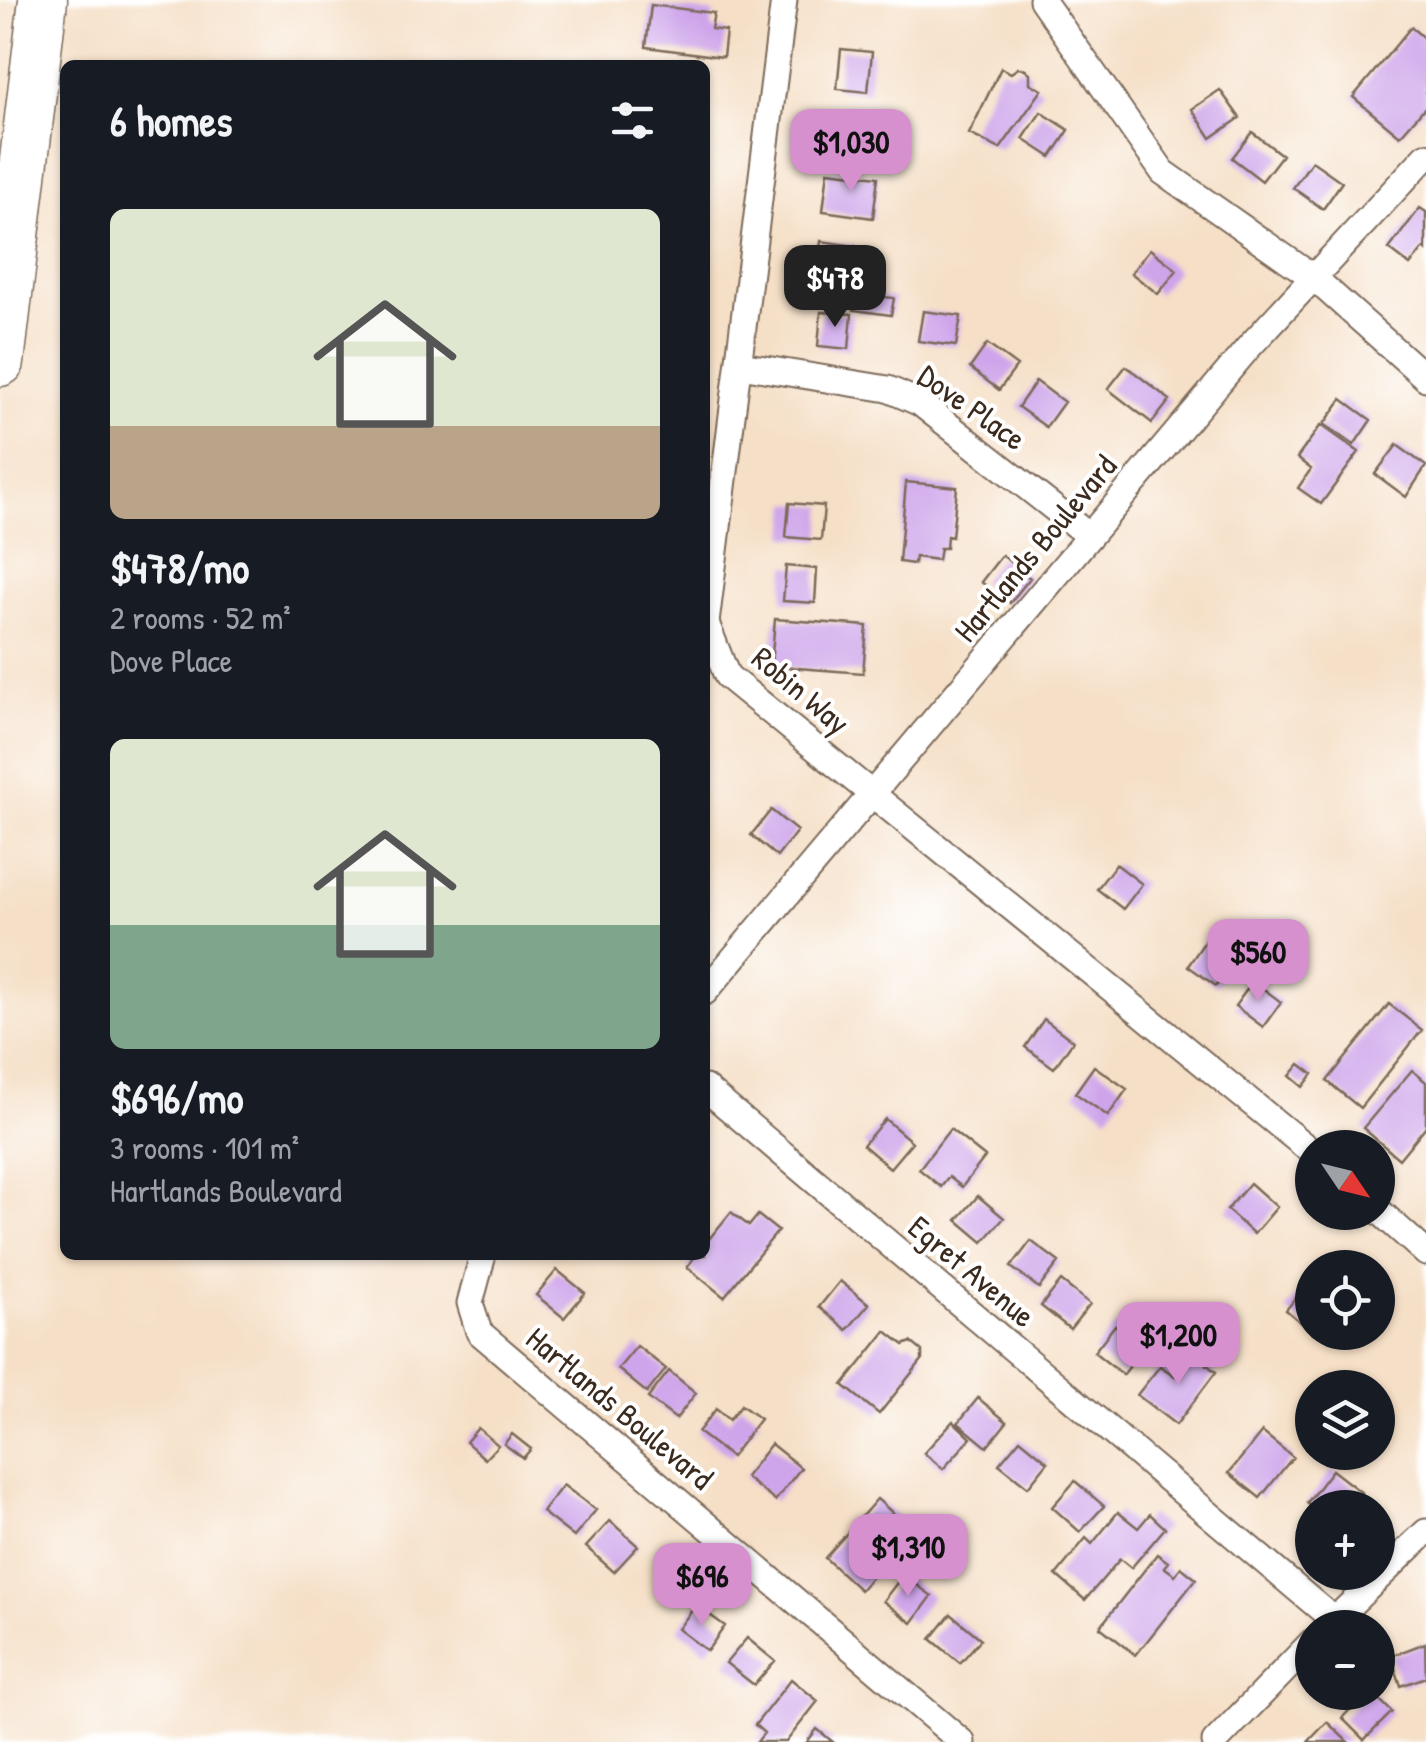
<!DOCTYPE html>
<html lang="en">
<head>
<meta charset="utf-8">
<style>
	body { margin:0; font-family:"Patrick Hand",sans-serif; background:#242831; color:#f1f3f6; height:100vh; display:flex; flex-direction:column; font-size:38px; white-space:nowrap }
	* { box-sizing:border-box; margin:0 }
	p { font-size:32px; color:#9ea1a6 }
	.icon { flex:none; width:55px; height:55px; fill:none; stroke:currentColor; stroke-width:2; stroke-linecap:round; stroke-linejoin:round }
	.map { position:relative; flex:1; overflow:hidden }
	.details { position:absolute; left:60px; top:60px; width:650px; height:1200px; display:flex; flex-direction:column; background:#171b24; border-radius:15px; box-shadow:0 2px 8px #0004 }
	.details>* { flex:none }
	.needle { width:65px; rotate:125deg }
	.fabs { position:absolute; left:1295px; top:1130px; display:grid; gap:20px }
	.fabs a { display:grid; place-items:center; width:100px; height:100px; border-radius:50%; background:#171b24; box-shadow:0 2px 8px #0004; font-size:50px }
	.price { position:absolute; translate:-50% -85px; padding:0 22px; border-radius:20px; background:#d690ce; color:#111; font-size:32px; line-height:65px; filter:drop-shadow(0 2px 5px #0008) }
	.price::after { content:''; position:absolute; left:50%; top:60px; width:30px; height:22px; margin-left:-15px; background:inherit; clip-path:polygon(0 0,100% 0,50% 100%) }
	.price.current { background:#222; color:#fff }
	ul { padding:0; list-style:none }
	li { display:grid; align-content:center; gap:20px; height:530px; padding:0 50px }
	li span { display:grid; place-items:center; height:310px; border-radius:15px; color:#555 }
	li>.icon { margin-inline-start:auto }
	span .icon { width:180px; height:180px; fill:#fffc; stroke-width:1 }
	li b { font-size:42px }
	h2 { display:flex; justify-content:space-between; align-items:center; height:120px; padding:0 50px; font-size:42px }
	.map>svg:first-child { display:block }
	.building { fill:#cea4ea }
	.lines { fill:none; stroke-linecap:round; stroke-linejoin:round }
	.street-casing { stroke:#7c6959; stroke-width:29 }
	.highway-casing { stroke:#7c6959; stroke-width:51 }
	.street { stroke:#fff; stroke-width:25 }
	.highway { stroke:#fff; stroke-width:48 }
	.labels { text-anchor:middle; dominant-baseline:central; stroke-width:8; stroke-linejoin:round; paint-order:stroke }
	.street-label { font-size:32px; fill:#3b2a1e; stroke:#fff }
</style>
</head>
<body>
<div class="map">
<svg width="1426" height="1742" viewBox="0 0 1426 1742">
	<rect width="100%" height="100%" fill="#fff"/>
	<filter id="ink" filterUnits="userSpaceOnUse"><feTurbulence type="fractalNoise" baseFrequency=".01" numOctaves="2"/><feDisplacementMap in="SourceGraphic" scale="20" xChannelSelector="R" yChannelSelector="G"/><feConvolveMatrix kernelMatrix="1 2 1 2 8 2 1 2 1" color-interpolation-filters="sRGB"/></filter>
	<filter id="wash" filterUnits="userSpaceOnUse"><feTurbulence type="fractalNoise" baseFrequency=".0048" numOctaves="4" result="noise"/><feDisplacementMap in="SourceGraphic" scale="40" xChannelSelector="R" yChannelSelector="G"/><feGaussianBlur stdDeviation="2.25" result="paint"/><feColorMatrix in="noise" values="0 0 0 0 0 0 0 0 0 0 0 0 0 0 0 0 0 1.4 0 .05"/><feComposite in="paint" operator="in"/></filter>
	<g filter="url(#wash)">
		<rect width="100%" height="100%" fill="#f5dfc6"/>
		<g id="blocks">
			<!-- building -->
			<path class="building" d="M 651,5 L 714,13 L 711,29 L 726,31 L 723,57 L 646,47 Z
				M 1411,27 L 1426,40 L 1426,106 L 1400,136 L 1353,97 Z
				M 841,49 L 872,52 L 868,92 L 837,89 Z
				M 1001,68 L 1011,73 L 1018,68 L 1025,69 L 1030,73 L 1030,83 L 1042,90 L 1000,149 L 969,134 Z
				M 1220,90 L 1240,118 L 1211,138 L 1192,109 Z
				M 1041,112 L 1069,130 L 1051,157 L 1023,139 Z
				M 1252,132 L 1282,155 L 1262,181 L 1232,158 Z
				M 1312,161 L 1342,182 L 1323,209 L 1293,188 Z
				M 828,171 L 878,177 L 873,218 L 823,211 Z
				M 1420,208 L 1426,212 L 1426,250 L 1424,248 L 1410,265 L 1389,249 Z
				M 821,241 L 855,246 L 849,278 L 817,273 Z
				M 1150,249 L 1177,270 L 1158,294 L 1131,273 Z
				M 856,294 L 894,298 L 891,315 L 854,310 Z
				M 923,311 L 961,316 L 956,346 L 918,341 Z
				M 821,312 L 852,314 L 849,349 L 818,346 Z
				M 987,344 L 1017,366 L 999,390 L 970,368 Z
				M 1126,366 L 1170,400 L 1152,423 L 1108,389 Z
				M 1036,381 L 1064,402 L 1046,427 L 1018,407 Z
				M 1342,399 L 1371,420 L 1354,445 L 1324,424 Z
				M 1321,425 L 1359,452 L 1321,504 L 1298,488 L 1311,469 L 1297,458 Z
				M 1397,445 L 1426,466 L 1406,497 L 1375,474 Z
				M 906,482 L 957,487 L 952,537 L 947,536 L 946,548 L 940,548 L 938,560 L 915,557 L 914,564 L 899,562 Z
				M 789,503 L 824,506 L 821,540 L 786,537 Z
				M 1002,555 L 1030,578 L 1010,603 L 981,582 Z
				M 786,566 L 817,569 L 815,603 L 783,601 Z
				M 775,619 L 867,626 L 863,673 L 771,666 Z
				M 771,810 L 797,831 L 777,857 L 751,835 Z
				M 1116,864 L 1142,884 L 1123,909 L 1097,889 Z
				M 1205,941 L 1234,961 L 1216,986 L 1188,966 Z
				M 1253,981 L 1281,1002 L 1263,1027 L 1235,1006 Z
				M 1389,1004 L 1422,1030 L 1360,1108 L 1327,1081 Z
				M 1044,1019 L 1073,1041 L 1054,1068 L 1025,1047 Z
				M 1300,1064 L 1313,1074 L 1303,1087 L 1290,1076 Z
				M 1094,1066 L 1127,1089 L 1108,1116 L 1075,1093 Z
				M 1412,1070 L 1426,1082 L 1426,1126 L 1399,1159 L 1363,1128 Z
				M 885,1119 L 912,1142 L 890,1168 L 863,1145 Z
				M 950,1129 L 985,1157 L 962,1187 L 949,1177 L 941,1187 L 919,1169 Z
				M 1250,1183 L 1277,1207 L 1254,1234 L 1227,1210 Z
				M 978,1196 L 1004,1218 L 983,1242 L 957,1220 Z
				M 731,1212 L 749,1226 L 758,1215 L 778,1231 L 724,1297 L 687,1267 L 696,1255 L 705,1255 L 705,1244 Z
				M 1031,1241 L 1059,1262 L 1039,1288 L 1011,1267 Z
				M 557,1270 L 585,1293 L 564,1318 L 536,1295 Z
				M 1312,1278 L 1312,1332 L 1286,1310 Z
				M 840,1281 L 869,1304 L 847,1330 L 819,1307 Z
				M 1061,1281 L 1090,1304 L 1070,1329 L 1041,1306 Z
				M 1115,1325 L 1144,1348 L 1123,1375 L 1094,1352 Z
				M 886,1331 L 904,1345 L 911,1342 L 922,1351 L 922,1360 L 879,1414 L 843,1385 Z
				M 637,1346 L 666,1369 L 647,1393 L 618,1369 Z
				M 1197,1347 L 1211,1358 L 1207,1365 L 1216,1372 L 1176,1425 L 1137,1395 L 1160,1366 L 1175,1376 Z
				M 669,1371 L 696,1393 L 676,1419 L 648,1398 Z
				M 978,1398 L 1007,1422 L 987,1447 L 958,1423 Z
				M 741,1405 L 760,1419 L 731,1457 L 698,1432 L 716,1409 L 729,1420 Z
				M 953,1421 L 971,1438 L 943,1469 L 924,1453 Z
				M 478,1428 L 498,1445 L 485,1459 L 466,1442 Z
				M 1262,1432 L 1293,1457 L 1260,1498 L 1229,1473 Z
				M 512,1434 L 531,1449 L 523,1458 L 504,1444 Z
				M 1020,1439 L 1048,1462 L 1028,1487 L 999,1464 Z
				M 771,1444 L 801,1468 L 775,1501 L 745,1477 Z
				M 1332,1470 L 1362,1493 L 1351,1508 L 1312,1508 L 1307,1503 Z
				M 1075,1481 L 1104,1506 L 1080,1532 L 1052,1507 Z
				M 563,1485 L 596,1510 L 574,1537 L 542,1512 Z
				M 877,1499 L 912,1530 L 860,1590 L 825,1558 Z
				M 1118,1512 L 1138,1528 L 1150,1514 L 1165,1528 L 1131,1568 L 1120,1559 L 1085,1600 L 1056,1575 L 1086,1538 L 1092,1544 Z
				M 610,1521 L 638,1546 L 614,1572 L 586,1547 Z
				M 1157,1554 L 1168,1562 L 1164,1567 L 1175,1575 L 1181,1567 L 1196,1579 L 1136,1655 L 1100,1627 Z
				M 903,1575 L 932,1596 L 912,1623 L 883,1601 Z
				M 696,1605 L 725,1626 L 707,1651 L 678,1629 Z
				M 951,1614 L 981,1639 L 960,1663 L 931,1639 Z
				M 747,1638 L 775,1661 L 754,1685 L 726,1663 Z
				M 1425,1643 L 1426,1677 L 1401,1686 L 1391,1656 Z
				M 791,1679 L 818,1701 L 786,1742 L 757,1742 L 764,1733 L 755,1725 Z
				M 1367,1692 L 1372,1692 L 1392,1712 L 1364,1740 L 1342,1718 Z
				M 1327,1722 L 1348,1742 L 1308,1742 Z
				M 817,1729 L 833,1742 L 807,1742 Z"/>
		</g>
	</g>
	<g filter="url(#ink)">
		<use href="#blocks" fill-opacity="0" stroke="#7c6959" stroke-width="2.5"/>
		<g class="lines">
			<defs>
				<path id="street" d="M 784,0 L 706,623 L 727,676 L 1312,1152
					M 1042,0 L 1163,172 L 1314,278 L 1426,378
					M 740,365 L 888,389 L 920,403 L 1088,535
					M 705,992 L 1248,348 L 1426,156
					M 705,1088 L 1334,1620
					M 1378,1210 L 1426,1253
					M 483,1255 L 470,1303 L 479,1332 L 962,1742
					M 1326,1628 L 1426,1532
					M 1215,1742 L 1312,1642"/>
				<path id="highway" d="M 0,362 L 43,0"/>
			</defs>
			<!-- street casing -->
			<use href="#street" class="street-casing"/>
			<!-- highway casing -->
			<use href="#highway" class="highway-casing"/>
			<!-- street -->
			<use href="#street" class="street"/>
			<!-- highway -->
			<use href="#highway" class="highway"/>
		</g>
	</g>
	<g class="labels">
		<!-- street labels -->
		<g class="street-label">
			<text transform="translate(972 407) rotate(35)">Dove Place</text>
			<text transform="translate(1035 548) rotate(-50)">Hartlands Boulevard</text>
			<text transform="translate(801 690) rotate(40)">Robin Way</text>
			<text transform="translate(972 1271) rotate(40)">Egret Avenue</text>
			<text transform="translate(620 1408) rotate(40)">Hartlands Boulevard</text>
		</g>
	</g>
</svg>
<div class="fabs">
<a><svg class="needle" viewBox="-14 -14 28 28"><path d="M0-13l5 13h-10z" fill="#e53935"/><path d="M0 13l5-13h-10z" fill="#9ea1a6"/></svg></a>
<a><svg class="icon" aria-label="locate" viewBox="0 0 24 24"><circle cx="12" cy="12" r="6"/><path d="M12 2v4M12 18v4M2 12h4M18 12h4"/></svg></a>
<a><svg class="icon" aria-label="layers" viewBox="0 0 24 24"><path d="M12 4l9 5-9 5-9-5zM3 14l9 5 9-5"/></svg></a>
<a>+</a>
<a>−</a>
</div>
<b class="price" style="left:851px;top:194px">$1,030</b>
<b class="price current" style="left:835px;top:330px">$478</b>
<b class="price" style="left:1258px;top:1004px">$560</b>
<b class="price" style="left:1178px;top:1387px">$1,200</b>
<b class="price" style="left:908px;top:1599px">$1,310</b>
<b class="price" style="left:702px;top:1628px">$696</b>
<section class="details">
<h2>6 homes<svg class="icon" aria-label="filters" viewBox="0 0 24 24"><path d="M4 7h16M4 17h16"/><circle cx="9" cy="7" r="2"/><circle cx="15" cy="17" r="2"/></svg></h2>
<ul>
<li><span style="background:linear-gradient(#dfe7d0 70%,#b9a48a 0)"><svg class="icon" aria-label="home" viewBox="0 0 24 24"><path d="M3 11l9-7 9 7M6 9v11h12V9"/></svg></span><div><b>$478/mo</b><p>2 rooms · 52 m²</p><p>Dove Place</p></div></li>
<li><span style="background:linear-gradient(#dfe7d0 60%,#7fa58c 0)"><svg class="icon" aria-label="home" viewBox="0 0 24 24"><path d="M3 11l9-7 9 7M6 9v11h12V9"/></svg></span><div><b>$696/mo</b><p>3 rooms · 101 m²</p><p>Hartlands Boulevard</p></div></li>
</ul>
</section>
</div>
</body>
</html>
